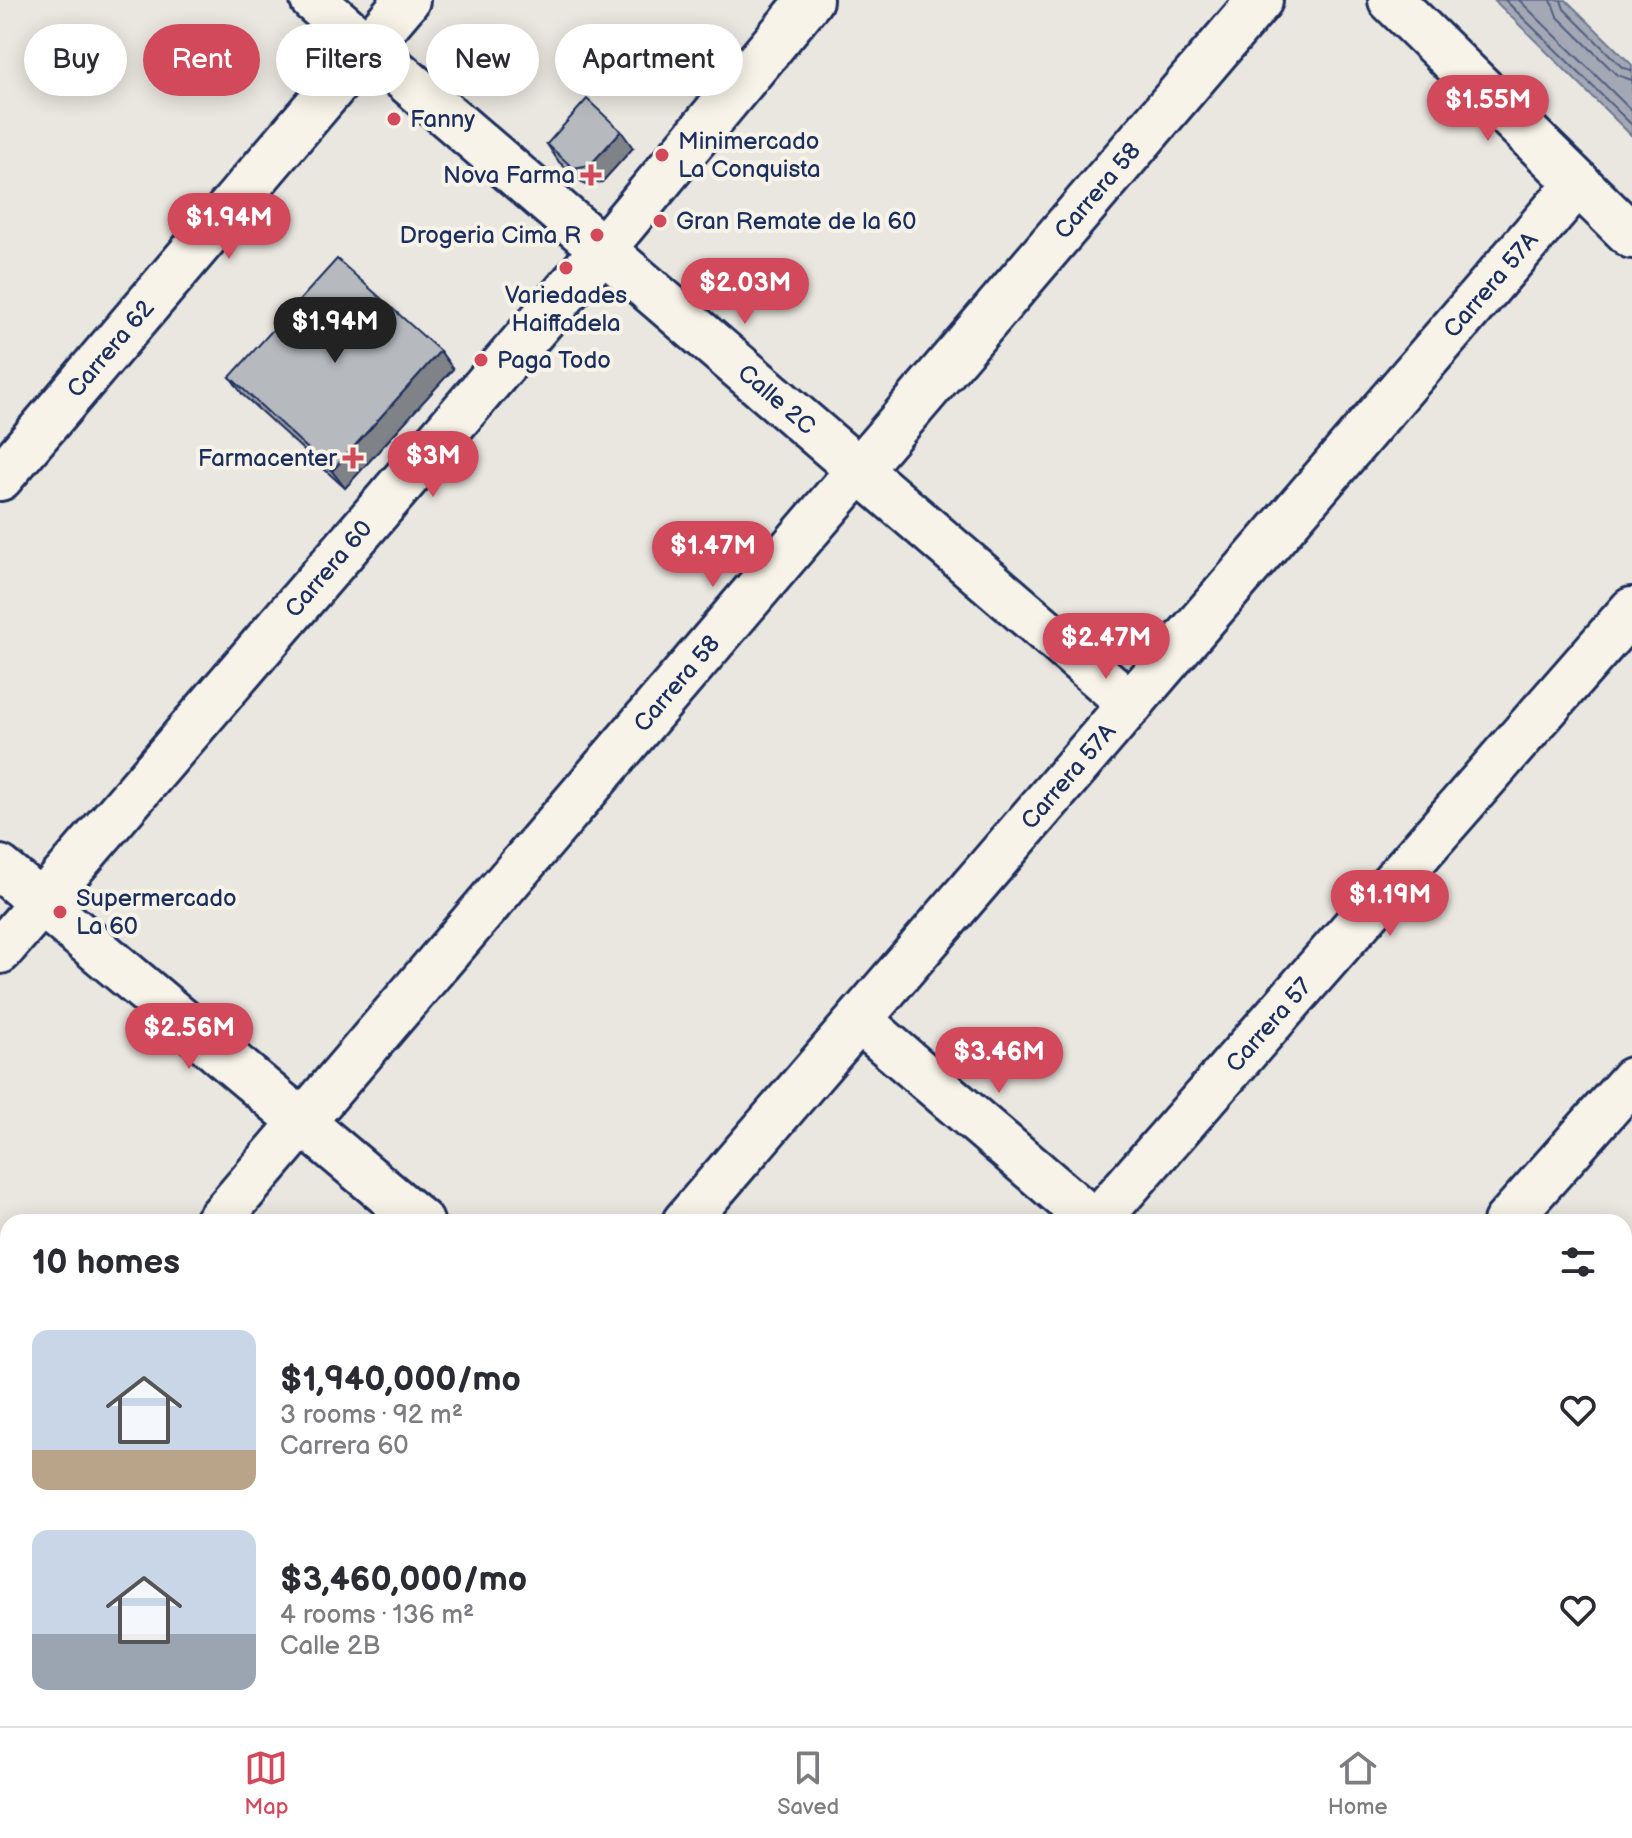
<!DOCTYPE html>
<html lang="en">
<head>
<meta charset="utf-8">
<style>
	body { margin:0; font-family:"Balsamiq Sans",sans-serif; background:#f7f7f7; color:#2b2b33; height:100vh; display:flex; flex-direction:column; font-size:30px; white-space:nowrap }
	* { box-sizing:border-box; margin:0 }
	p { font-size:26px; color:#7c7c81 }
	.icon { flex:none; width:44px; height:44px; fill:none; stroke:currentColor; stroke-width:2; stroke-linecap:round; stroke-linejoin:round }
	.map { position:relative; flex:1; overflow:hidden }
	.sheet { position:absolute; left:0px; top:1214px; width:1632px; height:512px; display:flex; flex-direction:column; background:#fff; border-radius:24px 24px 0 0; box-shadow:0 4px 20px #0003 }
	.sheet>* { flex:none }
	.hud { position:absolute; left:24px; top:24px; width:800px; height:72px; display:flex; gap:16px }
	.price { position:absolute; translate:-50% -68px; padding:0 18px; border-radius:28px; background:#d1495b; color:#fff; font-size:26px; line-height:52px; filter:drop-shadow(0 2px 4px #0008) }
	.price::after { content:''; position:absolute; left:50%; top:48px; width:24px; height:18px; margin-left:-12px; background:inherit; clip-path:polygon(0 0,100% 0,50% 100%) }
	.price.on { background:#222; color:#fff }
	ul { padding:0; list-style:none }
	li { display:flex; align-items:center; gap:24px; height:200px; padding:0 32px }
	li span { display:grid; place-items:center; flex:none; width:224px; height:160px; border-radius:16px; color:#555 }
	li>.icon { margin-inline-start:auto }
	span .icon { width:96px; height:96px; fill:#fffc; stroke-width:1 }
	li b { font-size:34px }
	h2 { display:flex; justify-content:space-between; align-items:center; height:96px; padding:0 32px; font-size:34px }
	.tag { padding:0 28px; border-radius:36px; background:#fff; box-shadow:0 4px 20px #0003; font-size:28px; line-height:72px }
	.tag.on { background:#d1495b; color:#fff }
	.menu { display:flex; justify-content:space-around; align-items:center; height:112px; border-top:2px solid #e1e1e2; background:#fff; font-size:22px; color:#7c7c81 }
	.menu a { display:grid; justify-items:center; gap:4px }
	.menu .on { color:#d1495b }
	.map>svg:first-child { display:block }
	.built { fill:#dadad6 }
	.water { fill:#a3a8b4; stroke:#6d7892; stroke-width:2 }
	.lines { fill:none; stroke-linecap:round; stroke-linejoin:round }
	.shore { stroke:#515f80; stroke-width:2 }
	.street-casing { stroke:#1b2f5e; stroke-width:50 }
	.secondary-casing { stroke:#1b2f5e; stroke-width:50 }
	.street { stroke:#f7f3e8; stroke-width:44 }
	.secondary { stroke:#f7f3e8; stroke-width:44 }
	.wall { fill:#9da0a4; stroke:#1b2f5e; stroke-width:2 }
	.shaded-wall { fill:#7f8286; stroke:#1b2f5e; stroke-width:2 }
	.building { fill:#b6babf; stroke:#1b2f5e; stroke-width:2 }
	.poi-dot { fill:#d1495b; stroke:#f7f3e8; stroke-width:3 }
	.labels { text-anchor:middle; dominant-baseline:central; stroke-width:8; stroke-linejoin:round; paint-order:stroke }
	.poi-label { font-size:24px; fill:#1b2f5e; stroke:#f7f3e8; text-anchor:start }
	.street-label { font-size:24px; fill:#1b2f5e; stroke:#f7f3e8 }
</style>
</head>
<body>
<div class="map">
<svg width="1632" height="1726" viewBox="0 0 1632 1726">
	<rect width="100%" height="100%" fill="#eae7e0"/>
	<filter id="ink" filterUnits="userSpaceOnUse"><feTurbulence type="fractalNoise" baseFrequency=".0125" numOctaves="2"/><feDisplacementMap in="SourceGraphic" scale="16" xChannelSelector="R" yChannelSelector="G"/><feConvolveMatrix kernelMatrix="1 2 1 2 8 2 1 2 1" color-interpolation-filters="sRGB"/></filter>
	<g filter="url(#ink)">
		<!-- built -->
		<path class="built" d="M 889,1718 L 936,1718 L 946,1726 L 882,1726 Z"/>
		<!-- water -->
		<path class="water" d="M 1494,0 L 1566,0 L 1632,65 L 1632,136 Z"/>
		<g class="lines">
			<!-- shore -->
			<path class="shore" d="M 1505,0 L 1632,125
				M 1519,0 L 1632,111
				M 1551,0 L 1557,16 L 1617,75 L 1632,80
				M 1561,0 L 1564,9 L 1623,68 L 1632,70"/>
			<defs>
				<g id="street">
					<path id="s1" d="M 313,0 L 1131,704"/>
					<path id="s2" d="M 0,478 L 407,0"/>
					<path d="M 0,868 L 421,1222"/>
					<path d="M 859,1020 L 1094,1222"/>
					<path id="s3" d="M 217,1222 L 1260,0"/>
					<path id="s4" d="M 685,1222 L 1578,183"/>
					<path id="s5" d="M 1096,1222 L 1632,610"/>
					<path d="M 1506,1222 L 1632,1080"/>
					<path d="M 0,1476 L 8,1467"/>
					<path d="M 1624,1677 L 1632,1684"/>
					<path d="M 252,1726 L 259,1718"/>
					<path d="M 671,1726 L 678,1718"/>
					<path d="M 1060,1726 L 1067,1718"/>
				</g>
				<g id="secondary">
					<path d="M 1391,0 L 1632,236"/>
					<path id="s6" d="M 0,951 L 603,249 L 810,0"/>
					<path d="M 1624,1589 L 1632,1579"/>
					<path d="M 1505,1726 L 1512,1718"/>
				</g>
			</defs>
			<!-- street casing -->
			<use href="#street" class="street-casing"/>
			<!-- secondary casing -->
			<use href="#secondary" class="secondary-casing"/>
			<!-- street -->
			<use href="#street" class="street"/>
			<!-- secondary -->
			<use href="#secondary" class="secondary"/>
		</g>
		<!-- wall -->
		<path class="wall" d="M 547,144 L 633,148 L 602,182 L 585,185 L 559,162 Z
			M 440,351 L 453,369 L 345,488 L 243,395 L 230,377 Z
			M 1632,1588 L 1632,1637 L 1624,1630 L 1624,1597 Z
			M 1624,1715 L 1630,1724 L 1628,1726 L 1534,1726 L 1529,1718 L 1624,1718 Z"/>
		<!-- shaded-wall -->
		<path class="shaded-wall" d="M 621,131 L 633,148 L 602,182 L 590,165 Z
			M 440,351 L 453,369 L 345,488 L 332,471 Z
			M 1624,1715 L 1630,1724 L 1628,1726 L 1601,1726 L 1608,1718 L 1624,1718 Z"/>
		<!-- building -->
		<path class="building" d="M 587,99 L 621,131 L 590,165 L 573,168 L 547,144 Z
			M 337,259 L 440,351 L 332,471 L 230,377 Z
			M 1632,1588 L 1632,1631 L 1624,1624 L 1624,1597 Z
			M 8,1713 L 8,1718 L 36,1718 L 44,1726 L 0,1726 L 0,1722 Z
			M 1200,1718 L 1256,1718 L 1266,1726 L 1193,1726 Z
			M 1531,1718 L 1608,1718 L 1601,1726 L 1541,1726 Z"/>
	</g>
	<!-- markers -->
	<g class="poi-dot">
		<circle cx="394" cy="119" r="8"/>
		<circle cx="662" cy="155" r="8"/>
		<path d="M587 163h8v8h8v8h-8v8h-8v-8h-8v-8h8z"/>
		<circle cx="660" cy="221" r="8"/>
		<circle cx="597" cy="235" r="8"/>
		<circle cx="566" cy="268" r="8"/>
		<circle cx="481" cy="360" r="8"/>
		<path d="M349 446h8v8h8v8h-8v8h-8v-8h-8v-8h8z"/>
		<circle cx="60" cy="912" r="8"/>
	</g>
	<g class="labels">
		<!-- poi labels -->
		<g class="poi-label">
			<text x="410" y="119">Fanny</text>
			<text x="678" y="141">Minimercado<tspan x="678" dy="28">La Conquista</tspan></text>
			<text x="575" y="175" text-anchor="end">Nova Farma</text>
			<text x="676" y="221">Gran Remate de la 60</text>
			<text x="581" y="235" text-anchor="end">Drogeria Cima R</text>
			<text x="566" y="295" text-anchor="middle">Variedades<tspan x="566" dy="28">Haiffadela</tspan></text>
			<text x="497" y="360">Paga Todo</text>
			<text x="337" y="458" text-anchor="end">Farmacenter</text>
			<text x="76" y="898">Supermercado<tspan x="76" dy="28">La 60</tspan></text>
		</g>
		<!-- street labels -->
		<g class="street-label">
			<text stroke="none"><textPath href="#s3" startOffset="1356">Carrera 58</textPath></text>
			<text stroke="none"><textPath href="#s4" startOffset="1236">Carrera 57A</textPath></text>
			<text stroke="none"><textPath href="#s2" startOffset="170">Carrera 62</textPath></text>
			<text stroke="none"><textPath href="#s1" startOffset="612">Calle 2C</textPath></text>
			<text stroke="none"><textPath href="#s6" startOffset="504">Carrera 60</textPath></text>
			<text stroke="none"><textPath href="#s3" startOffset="708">Carrera 58</textPath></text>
			<text stroke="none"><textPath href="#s4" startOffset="588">Carrera 57A</textPath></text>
			<text stroke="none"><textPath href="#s5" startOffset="262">Carrera 57</textPath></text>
		</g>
	</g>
</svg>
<b class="price" style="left:1488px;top:143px">$1.55M</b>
<b class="price" style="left:229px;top:261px">$1.94M</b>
<b class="price" style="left:745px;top:326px">$2.03M</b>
<b class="price on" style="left:335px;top:365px">$1.94M</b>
<b class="price" style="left:433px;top:499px">$3M</b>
<b class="price" style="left:713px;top:589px">$1.47M</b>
<b class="price" style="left:1106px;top:681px">$2.47M</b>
<b class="price" style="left:1390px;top:938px">$1.19M</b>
<b class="price" style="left:189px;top:1071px">$2.56M</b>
<b class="price" style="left:999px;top:1095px">$3.46M</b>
<div class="hud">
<a class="tag">Buy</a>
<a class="tag on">Rent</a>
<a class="tag">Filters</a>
<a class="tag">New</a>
<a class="tag">Apartment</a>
</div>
<section class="sheet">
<h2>10 homes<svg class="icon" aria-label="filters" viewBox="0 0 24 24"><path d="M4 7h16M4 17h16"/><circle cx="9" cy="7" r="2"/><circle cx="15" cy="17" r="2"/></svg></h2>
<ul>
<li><span style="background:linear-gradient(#c9d6e8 75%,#b9a48a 0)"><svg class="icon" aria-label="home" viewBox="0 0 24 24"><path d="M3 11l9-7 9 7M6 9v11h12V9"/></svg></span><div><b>$1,940,000/mo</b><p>3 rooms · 92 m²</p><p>Carrera 60</p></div><svg class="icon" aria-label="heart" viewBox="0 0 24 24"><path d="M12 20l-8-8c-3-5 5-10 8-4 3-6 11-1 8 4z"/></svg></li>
<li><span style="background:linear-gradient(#c9d6e8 65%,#9aa5b1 0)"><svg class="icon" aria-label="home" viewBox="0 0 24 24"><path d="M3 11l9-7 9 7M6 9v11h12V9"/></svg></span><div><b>$3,460,000/mo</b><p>4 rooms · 136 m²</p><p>Calle 2B</p></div><svg class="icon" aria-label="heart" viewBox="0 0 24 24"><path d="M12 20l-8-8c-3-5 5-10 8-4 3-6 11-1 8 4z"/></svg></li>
</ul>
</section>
</div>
<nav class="menu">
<a class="on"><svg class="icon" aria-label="map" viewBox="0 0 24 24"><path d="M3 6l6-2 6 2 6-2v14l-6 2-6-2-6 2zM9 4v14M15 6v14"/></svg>Map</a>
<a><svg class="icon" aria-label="saved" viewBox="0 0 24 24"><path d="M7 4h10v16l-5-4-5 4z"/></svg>Saved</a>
<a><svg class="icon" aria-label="home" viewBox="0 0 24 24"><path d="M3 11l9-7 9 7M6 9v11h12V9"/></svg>Home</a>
</nav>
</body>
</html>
